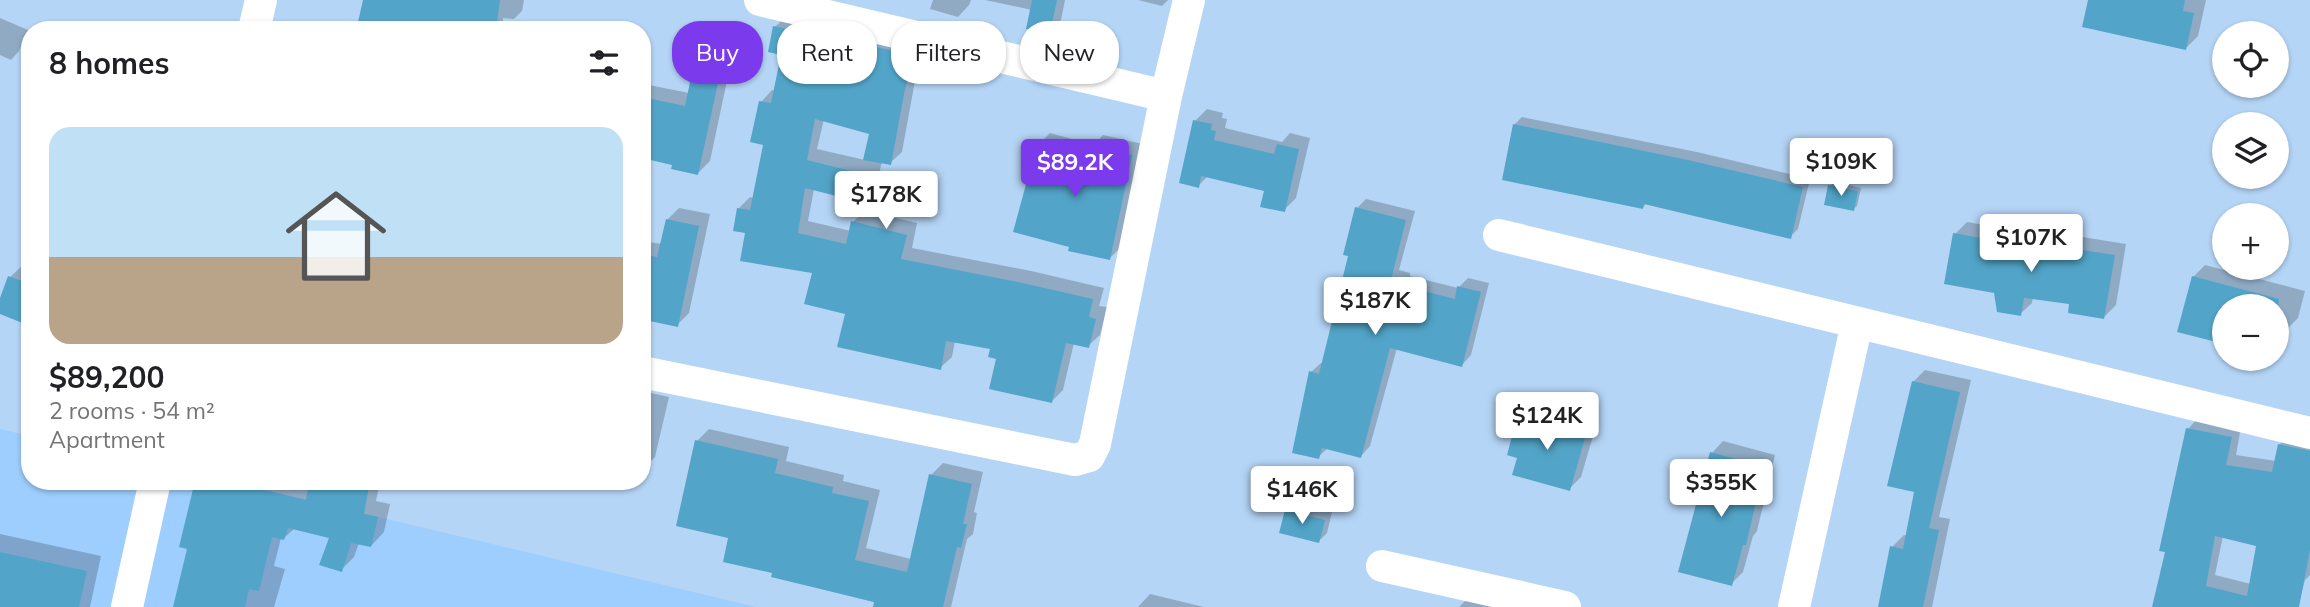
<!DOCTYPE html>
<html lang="en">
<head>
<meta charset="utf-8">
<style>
	body { margin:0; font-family:Mulish,sans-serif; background:#f6f6f6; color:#202124; height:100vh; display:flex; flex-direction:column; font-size:26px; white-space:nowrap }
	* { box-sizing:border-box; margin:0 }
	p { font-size:23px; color:#757577 }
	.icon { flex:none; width:38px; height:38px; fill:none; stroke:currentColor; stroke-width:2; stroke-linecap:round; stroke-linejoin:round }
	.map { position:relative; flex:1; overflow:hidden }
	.sheet { position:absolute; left:21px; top:21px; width:630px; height:469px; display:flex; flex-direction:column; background:#fff; border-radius:28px; box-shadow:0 2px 5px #0004 }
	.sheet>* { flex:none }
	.banner { position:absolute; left:672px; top:21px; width:665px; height:63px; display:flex; gap:14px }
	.tools { position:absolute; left:2212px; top:21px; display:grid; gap:14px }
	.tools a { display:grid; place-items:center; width:77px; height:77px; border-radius:50%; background:#fff; box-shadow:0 2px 5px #0004; font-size:35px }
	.price { position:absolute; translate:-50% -60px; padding:0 16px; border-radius:7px; background:#fff; color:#222; font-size:23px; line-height:46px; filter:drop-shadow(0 2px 4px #0008) }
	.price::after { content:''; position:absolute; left:50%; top:42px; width:21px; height:16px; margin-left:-10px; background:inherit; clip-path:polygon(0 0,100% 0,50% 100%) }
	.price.on { background:#7c3aed; color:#fff }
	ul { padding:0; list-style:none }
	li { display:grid; align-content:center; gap:14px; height:371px; padding:0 28px }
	li span { display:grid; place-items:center; height:217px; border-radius:21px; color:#555 }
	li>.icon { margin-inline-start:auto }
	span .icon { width:126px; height:126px; fill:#fffc; stroke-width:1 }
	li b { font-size:30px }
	h2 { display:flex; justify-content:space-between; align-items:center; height:84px; padding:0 28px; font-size:30px }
	.pill { padding:0 24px; border-radius:28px; background:#fff; box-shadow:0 2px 5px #0004; font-size:24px; line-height:63px }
	.pill.on { background:#7c3aed; color:#fff }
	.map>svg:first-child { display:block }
	.built { fill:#9ecefe }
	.shadow { fill:#0003; fill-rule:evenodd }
	.building { fill:#52a5c9; fill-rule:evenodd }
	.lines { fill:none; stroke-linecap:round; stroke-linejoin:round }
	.minor { stroke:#fff; stroke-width:32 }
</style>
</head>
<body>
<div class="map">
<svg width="2310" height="607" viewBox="0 0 2310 607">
	<rect width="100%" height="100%" fill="#b5d5f6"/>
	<!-- built -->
	<path class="built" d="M 0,429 L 30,436 L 30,481 L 228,481 L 756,607 L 0,607 Z"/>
	<!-- shadow -->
	<path class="shadow" d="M 365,0 L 524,0 L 522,11 L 514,19 L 503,18 L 502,30 L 398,30 Z
		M 933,0 L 971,0 L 969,5 L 958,17 L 930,9 Z
		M 985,0 L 1065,0 L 1061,20 L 1049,31 L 1032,10 Z
		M 1138,0 L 1168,0 L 1162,6 Z
		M 2090,0 L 2206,0 L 2198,36 L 2186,48 Z
		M 787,15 L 925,44 L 915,81 L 902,152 L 890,163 L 882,162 L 875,189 L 863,201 L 814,189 L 808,221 L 851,231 L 853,222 L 864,211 L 917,223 L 912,248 L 1031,271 L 1104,288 L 1099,306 L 1107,307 L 1100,335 L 1088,346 L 1074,343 L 1063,390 L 1051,402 L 998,358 L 992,348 L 955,341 L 952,357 L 940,368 L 847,313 L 814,272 L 747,231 L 739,208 L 750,197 L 754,198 L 765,143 L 761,102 L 772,90 L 776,91 L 783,53 L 775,27 ZM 824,119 L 871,133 L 865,160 L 817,149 Z
		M 0,18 L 28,30 L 19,51 L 11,60 L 0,55 Z
		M 707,57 L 731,62 L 710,161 L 698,173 L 674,163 L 642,157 L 642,92 L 649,85 L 689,93 L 695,69 Z
		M 1207,109 L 1223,113 L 1222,118 L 1227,119 L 1225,128 L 1282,142 L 1290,133 L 1310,138 L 1296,198 L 1284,210 L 1266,190 L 1208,176 L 1198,186 L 1195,121 Z
		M 1522,117 L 1697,152 L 1810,179 L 1798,229 L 1790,237 L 1647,203 L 1643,207 L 1514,125 Z
		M 1050,133 L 1094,145 L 1103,135 L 1143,144 L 1122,246 L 1110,258 L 1038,145 Z
		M 1834,182 L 1861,188 L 1857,206 L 1853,209 L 1830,186 Z
		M 1366,199 L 1415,211 L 1399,270 L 1410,273 L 1410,276 L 1458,288 L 1468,278 L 1489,283 L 1471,355 L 1462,365 L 1397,348 L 1370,446 L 1361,456 L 1328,448 L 1318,457 L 1311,372 L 1321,363 L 1323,363 L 1350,255 L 1357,208 Z
		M 679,208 L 710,214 L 689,313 L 677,325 L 642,317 L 642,241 L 662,244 L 667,220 Z
		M 1967,222 L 2060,238 L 2064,234 L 2126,244 L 2116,305 L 2104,317 L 2071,303 L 2033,297 L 2032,303 L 2020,314 L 1955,234 Z
		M 2205,265 L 2305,291 L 2298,318 L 2286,330 L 2277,328 L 2277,306 L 2224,306 L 2224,342 L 2179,330 L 2193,277 Z
		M 22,266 L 30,268 L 30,324 L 0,313 L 0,303 L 10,277 Z
		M 1925,370 L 1971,380 L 1939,517 L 1950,519 L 1932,607 L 1880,607 L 1892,547 L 1904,535 L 1908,536 L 1917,491 L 1913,382 Z
		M 642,391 L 669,397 L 655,457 L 647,465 L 642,464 Z
		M 1546,405 L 1598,419 L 1581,477 L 1569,489 L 1519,456 L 1517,426 L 1529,414 L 1535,416 Z
		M 2198,418 L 2241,427 L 2236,455 L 2276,461 L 2279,445 L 2290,434 L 2310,439 L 2310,575 L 2305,580 L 2298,607 L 2154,607 L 2167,551 L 2188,429 ZM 2223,536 L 2258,545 L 2251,584 L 2215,575 Z
		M 709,429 L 789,447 L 786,461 L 844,475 L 843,481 L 880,490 L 866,548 L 911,559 L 931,475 L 943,463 L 983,472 L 974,512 L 977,513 L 973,534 L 967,539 L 951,607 L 893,607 L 773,576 L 774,571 L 730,536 L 697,441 Z
		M 1723,441 L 1775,455 L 1757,531 L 1753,536 L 1743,572 L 1731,584 L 1712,453 Z
		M 197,481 L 295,481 L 310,485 L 311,481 L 380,481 L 376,501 L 390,504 L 384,532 L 371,546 L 359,543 L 354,557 L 341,570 L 331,536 L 295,528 L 284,538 L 281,538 L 274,566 L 285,569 L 274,607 L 175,607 L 189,547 Z
		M 1295,503 L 1332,512 L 1327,533 L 1319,541 L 1287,511 Z
		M 0,534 L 101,556 L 90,607 L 0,607 Z
		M 1150,594 L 1204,607 L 1138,607 Z
		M 1469,597 L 1510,607 L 1459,607 Z"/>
	<!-- building -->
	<path class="building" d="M 363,0 L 500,0 L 496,30 L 391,30 L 358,22 Z
		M 1032,0 L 1057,0 L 1050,33 L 1026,29 Z
		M 2088,0 L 2185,0 L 2183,11 L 2194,13 L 2186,50 L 2082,27 Z
		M 773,26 L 914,55 L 904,94 L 891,165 L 863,160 L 869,134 L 815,119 L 807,160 L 871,176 L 864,203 L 805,188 L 798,233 L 846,244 L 851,221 L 907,235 L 901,259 L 1018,282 L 1093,299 L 1089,317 L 1096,319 L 1089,348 L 1066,343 L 1052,403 L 989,389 L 996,359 L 988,357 L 990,349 L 946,341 L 941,370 L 837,347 L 845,314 L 804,304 L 812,273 L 740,261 L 745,233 L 733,231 L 737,208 L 750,210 L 763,145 L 750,142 L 759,101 L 771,103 L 781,55 L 768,52 Z
		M 693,68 L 720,74 L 698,175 L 671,169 L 672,165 L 642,158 L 642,97 L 685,106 Z
		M 1193,120 L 1212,124 L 1211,130 L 1216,131 L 1214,140 L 1274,154 L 1277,144 L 1299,149 L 1285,212 L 1260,207 L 1264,191 L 1201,176 L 1199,188 L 1179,183 Z
		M 1513,124 L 1688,160 L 1803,187 L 1791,239 L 1644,204 L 1643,209 L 1502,180 Z
		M 1037,144 L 1088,158 L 1090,147 L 1132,155 L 1110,260 L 1068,251 L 1069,247 L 1013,232 Z
		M 1828,185 L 1858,191 L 1854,211 L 1824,205 Z
		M 1355,207 L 1406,220 L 1391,280 L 1402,283 L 1401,285 L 1455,299 L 1457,286 L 1481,292 L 1462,367 L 1390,348 L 1361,458 L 1322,448 L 1319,459 L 1292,453 L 1309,371 L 1319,374 L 1348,256 L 1343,255 Z
		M 666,219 L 699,226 L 678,327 L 645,320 L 647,310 L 642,309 L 642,254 L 657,257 Z
		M 1953,233 L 2050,250 L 2050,245 L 2115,255 L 2104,319 L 2068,313 L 2069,304 L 2024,298 L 2021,316 L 1997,312 L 1994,293 L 1944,284 Z
		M 8,276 L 30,284 L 30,326 L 0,314 L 0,298 Z
		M 2192,276 L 2279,299 L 2278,306 L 2224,306 L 2224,344 L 2177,332 Z
		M 1912,381 L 1960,392 L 1929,528 L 1939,530 L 1923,607 L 1878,607 L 1890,546 L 1903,549 L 1914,492 L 1887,486 Z
		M 1533,416 L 1587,431 L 1570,491 L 1512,475 L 1517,458 L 1507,455 L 1515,425 L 1529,429 Z
		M 2186,428 L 2232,437 L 2226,465 L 2272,472 L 2278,444 L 2310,451 L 2310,550 L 2299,607 L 2152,607 L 2165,552 L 2159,551 ZM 2215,536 L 2256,546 L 2247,596 L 2206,586 Z
		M 695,440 L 778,459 L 775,473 L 833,487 L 832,493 L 869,501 L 855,560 L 907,572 L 929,474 L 972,484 L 963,524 L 967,524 L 961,548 L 957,547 L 943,607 L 873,607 L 874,602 L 771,577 L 772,573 L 723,562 L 728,538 L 676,526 Z
		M 1710,452 L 1764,467 L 1746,545 L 1743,545 L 1732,586 L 1678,572 Z
		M 195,481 L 227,481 L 306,500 L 309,481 L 370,481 L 364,514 L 378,517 L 371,547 L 351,543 L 342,572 L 319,565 L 329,538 L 288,528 L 284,540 L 272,537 L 259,591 L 249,589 L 245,607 L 173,607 L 187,549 L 179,547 Z
		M 1285,510 L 1325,520 L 1319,543 L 1279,533 Z
		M 0,552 L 87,571 L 79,607 L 0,607 Z"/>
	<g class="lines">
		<!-- minor -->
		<path class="minor" d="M 760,0 L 1166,96
			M 254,30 L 261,0
			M 1499,235 L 2310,433
			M 642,372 L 1075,460 L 1089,456 L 1095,444 L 1166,96 L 1189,0
			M 1382,566 L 1565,607
			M 127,607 L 155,481
			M 1794,607 L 1857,323"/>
	</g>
</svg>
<div class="tools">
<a><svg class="icon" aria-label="locate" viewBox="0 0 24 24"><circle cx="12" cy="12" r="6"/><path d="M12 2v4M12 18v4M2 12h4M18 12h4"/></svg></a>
<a><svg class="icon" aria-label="layers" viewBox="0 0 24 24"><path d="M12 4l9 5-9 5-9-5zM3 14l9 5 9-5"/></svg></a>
<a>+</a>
<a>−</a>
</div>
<b class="price" style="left:1841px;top:198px">$109K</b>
<b class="price on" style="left:1075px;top:199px">$89.2K</b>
<b class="price" style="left:886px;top:231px">$178K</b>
<b class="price" style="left:2031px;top:274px">$107K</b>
<b class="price" style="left:1375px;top:337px">$187K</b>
<b class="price" style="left:1547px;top:452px">$124K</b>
<b class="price" style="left:1721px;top:519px">$355K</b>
<b class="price" style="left:1302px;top:526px">$146K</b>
<div class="banner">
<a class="pill on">Buy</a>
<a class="pill">Rent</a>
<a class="pill">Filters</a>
<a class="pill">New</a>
</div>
<section class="sheet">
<h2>8 homes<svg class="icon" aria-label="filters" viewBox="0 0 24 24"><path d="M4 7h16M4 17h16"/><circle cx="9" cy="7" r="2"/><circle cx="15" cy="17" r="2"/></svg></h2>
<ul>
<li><span style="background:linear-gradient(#bfe0f5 60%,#b9a48a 0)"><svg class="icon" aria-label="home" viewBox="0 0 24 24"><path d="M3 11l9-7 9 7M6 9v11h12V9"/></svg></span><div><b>$89,200</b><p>2 rooms · 54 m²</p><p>Apartment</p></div></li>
</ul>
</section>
</div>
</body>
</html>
